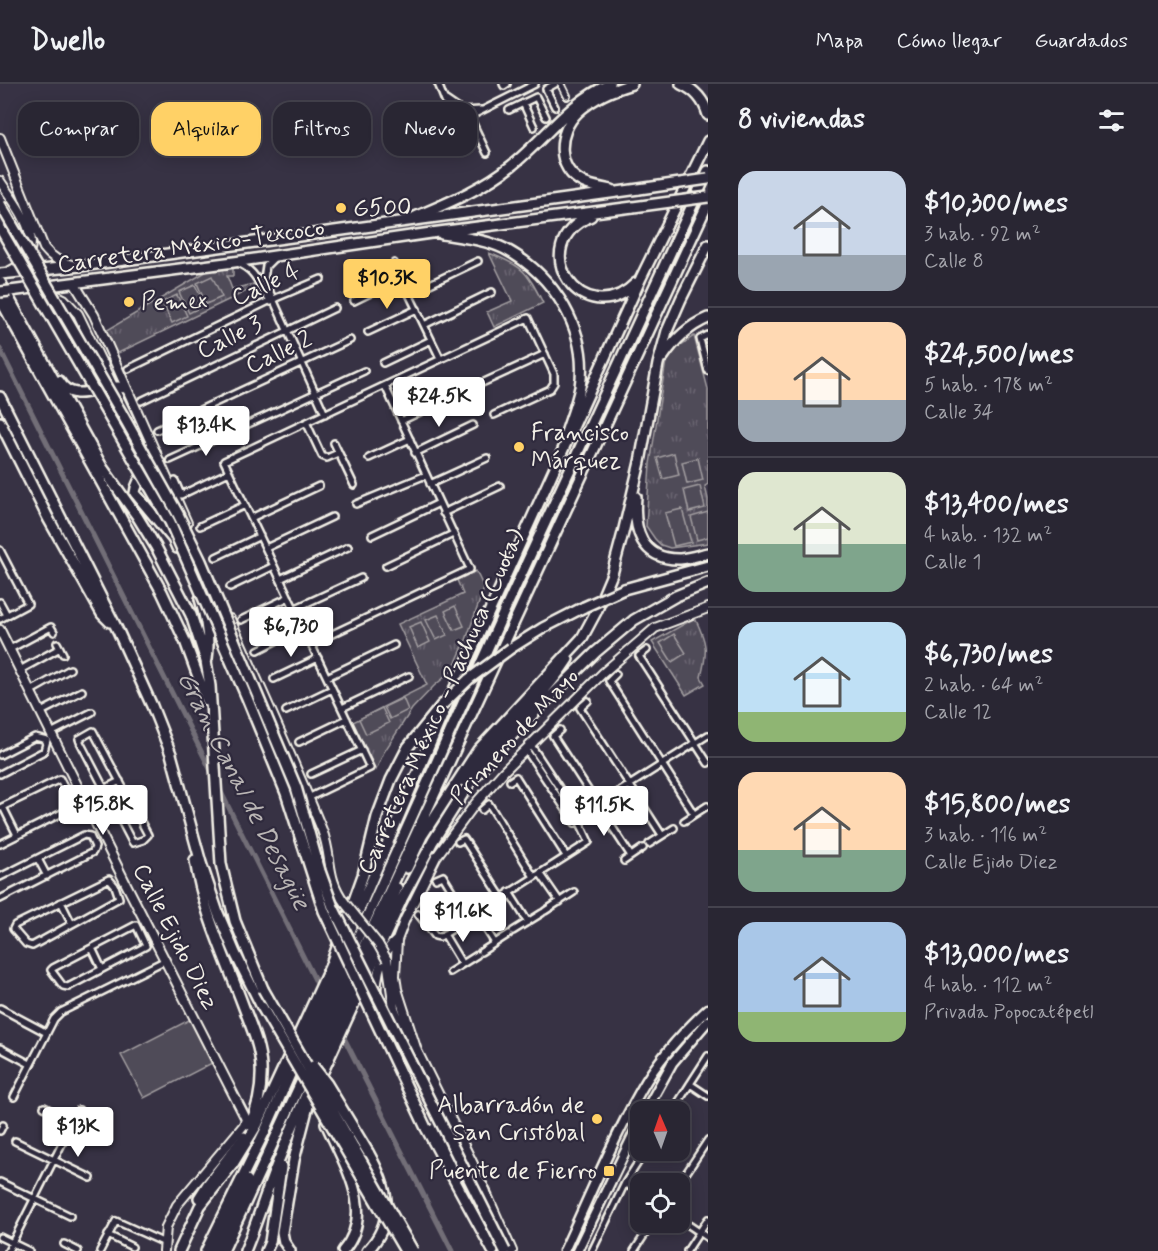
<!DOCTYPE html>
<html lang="es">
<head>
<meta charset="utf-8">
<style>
	body { margin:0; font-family:Mynerve,sans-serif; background:#35323f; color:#f1f3f6; height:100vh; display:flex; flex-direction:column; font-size:22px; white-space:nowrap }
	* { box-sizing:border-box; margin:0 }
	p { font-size:20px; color:#a5a5ac }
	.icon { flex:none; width:33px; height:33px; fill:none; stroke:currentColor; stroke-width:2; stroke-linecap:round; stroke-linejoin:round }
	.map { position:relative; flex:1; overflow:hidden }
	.sheet { display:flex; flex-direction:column; background:#292633; width:450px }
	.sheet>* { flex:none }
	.top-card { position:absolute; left:18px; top:18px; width:570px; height:54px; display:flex; gap:12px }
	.needle { width:39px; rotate:358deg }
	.tools { position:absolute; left:630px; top:1017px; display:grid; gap:12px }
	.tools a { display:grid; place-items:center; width:60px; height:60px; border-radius:12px; background:#292633; box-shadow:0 3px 15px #0003,0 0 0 2px #45434e; font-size:30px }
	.price { position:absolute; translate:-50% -51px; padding:0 14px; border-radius:6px; background:#fff; color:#222; font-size:20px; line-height:39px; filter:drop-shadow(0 2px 3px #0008) }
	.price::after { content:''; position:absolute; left:50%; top:36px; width:18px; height:14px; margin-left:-9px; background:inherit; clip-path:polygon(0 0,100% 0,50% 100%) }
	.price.active { background:#ffd166; color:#111 }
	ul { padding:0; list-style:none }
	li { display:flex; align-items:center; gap:18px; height:150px; padding:0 30px }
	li+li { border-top:2px solid #45434e }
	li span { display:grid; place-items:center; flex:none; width:168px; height:120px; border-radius:18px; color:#555 }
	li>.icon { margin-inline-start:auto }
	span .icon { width:72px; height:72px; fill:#fffc; stroke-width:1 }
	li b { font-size:26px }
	h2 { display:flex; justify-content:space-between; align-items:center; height:72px; padding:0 30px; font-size:26px }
	.pill { padding:0 21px; border-radius:18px; background:#292633; box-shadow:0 3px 15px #0003,0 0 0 2px #45434e; font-size:21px; line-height:54px }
	.pill.active { background:#ffd166; color:#111 }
	header { display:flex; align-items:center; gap:36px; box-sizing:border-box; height:84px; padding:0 30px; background:#292633; border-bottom:2px solid #45434e }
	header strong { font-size:28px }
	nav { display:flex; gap:33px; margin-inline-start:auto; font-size:21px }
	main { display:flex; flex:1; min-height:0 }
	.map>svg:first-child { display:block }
	.park { fill:url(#park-tufts); stroke:#a29ea0; stroke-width:1.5 }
	.garden { fill:#504b59; stroke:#a29ea0; stroke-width:1.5 }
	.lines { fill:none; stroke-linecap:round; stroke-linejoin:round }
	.canal { stroke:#726e77; stroke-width:5 }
	.street-casing { stroke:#f4f1e8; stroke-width:10 }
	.secondary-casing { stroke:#f4f1e8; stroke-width:12 }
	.primary-casing { stroke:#f4f1e8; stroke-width:13 }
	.highway-casing { stroke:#f4f1e8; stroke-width:14 }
	.street { stroke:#2f2a3d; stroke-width:5 }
	.secondary { stroke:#2f2a3d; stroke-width:8 }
	.primary { stroke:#2f2a3d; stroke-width:8 }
	.highway { stroke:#2f2a3d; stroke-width:9 }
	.secondary-bridge-casing { stroke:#f4f1e8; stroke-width:12; stroke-linecap:butt }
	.highway-bridge-casing { stroke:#f4f1e8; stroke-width:14; stroke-linecap:butt }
	.secondary-bridge { stroke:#2f2a3d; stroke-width:8 }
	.highway-bridge { stroke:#2f2a3d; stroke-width:9 }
	.poi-dot { fill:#ffd166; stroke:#2f2a3d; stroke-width:2 }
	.labels { text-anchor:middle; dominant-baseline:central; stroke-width:4.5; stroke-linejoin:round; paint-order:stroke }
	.poi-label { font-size:24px; fill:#f4f1e8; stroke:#2f2a3d; text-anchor:start }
	.street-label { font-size:24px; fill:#f4f1e8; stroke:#2f2a3d }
	.water-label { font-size:26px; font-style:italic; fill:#bab6b5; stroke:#2f2a3d }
</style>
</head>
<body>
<header>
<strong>Dwello</strong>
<nav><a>Mapa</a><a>Cómo llegar</a><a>Guardados</a></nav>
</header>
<main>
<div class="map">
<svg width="708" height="1167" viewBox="0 0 708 1167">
	<defs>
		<pattern id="park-tufts" width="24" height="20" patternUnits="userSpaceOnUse" patternTransform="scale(1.5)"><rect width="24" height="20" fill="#504b59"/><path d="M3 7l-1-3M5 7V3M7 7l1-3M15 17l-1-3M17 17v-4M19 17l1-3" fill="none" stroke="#6a6571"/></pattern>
	</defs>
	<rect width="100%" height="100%" fill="#373244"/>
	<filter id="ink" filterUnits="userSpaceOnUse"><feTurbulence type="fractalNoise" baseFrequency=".0167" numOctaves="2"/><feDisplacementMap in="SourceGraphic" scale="12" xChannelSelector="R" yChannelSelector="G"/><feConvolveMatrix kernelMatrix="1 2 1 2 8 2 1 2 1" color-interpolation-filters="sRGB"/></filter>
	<g filter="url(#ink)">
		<!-- park -->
		<path class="park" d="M 489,169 C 523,182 527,187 543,219 L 494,243 L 487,228 L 512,217 Z
			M 227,183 L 233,184 L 233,192 L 227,192 L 232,205 L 254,200 L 255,203 L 114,271 L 104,248 L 209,186 Z
			M 694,252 L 708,305 L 708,400 L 705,402 L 708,415 L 708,459 L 670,464 L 661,461 L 655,455 L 646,442 L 650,380 L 666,277 L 677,264 Z
			M 476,487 L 484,504 L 466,556 L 452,587 L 434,602 L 412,625 L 384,668 L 376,686 L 353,638 L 427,601 L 398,540 L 463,510 L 457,496 Z
			M 695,534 C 707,559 708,566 701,593 L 705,600 L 686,611 L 652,558 Z"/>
		<!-- garden -->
		<path class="garden" d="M 212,192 L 222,213 L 206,220 L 197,199 Z
			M 195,201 L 205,221 L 189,229 L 179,208 Z
			M 177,211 L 187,232 L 172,239 L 162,218 Z
			M 674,369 L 679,391 L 663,395 L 657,374 Z
			M 698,374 L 703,396 L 687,400 L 682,378 Z
			M 700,402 L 705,424 L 689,428 L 684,406 Z
			M 682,425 L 691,458 L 674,462 L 665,429 Z
			M 708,428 L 708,453 L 697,456 L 691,433 Z
			M 455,522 L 464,542 L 454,546 L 445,527 Z
			M 438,531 L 447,551 L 436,556 L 426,536 Z
			M 421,538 L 430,558 L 418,564 L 409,543 Z
			M 674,550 L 686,569 L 672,578 L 660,559 Z
			M 403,614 L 408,626 L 390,635 L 384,623 Z
			M 382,624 L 389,639 L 366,650 L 359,635 Z
			M 193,934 L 216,977 L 144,1014 L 121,971 Z"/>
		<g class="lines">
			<!-- canal -->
			<path class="canal" d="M 0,265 L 213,691
				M 218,702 L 320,906
				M 340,946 L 452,1167"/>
			<defs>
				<path id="street" d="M 438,0 C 444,12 448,35 463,36 L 535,0
					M 503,0 L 504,2 L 507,0
					M 561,0 L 567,12
					M 446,16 L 462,27 L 481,26
					M 523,19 L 534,43
					M 555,23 L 546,5 L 555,0
					M 509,26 L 536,13 L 546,33
					M 467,27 L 487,69
					M 458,36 L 462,47
					M 275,173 L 266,182 L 264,195 L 325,330
					M 237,179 C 257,186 259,203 271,218
					M 394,179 L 440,274
					M 409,210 L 478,177
					M 354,217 L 401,194
					M 424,241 L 492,208
					M 368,248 L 417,225
					M 708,251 L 700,255 L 708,287
					M 383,279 L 431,256
					M 128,285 L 269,217 L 321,195
					M 482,299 L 545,270
					M 141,317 L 335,224
					M 401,337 L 464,307
					M 307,340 L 322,372 L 327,374 L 338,369
					M 157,346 L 350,256
					M 334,359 L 354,401
					M 415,369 L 473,341
					M 369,374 L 410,355
					M 170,376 L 364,287
					M 175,397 L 181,411 L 229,388
					M 430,400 L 487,374
					M 356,420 L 426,391
					M 443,429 L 500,402
					M 251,434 L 319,402
					M 200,442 L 245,421
					M 372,451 L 439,419
					M 266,464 L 332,433
					M 0,466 L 28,520 L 0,535
					M 216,473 L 260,452
					M 386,482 L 453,450
					M 280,495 L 348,463
					M 230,503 L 274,482
					M 0,518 L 7,531
					M 294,525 L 361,494
					M 241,536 L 289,513
					M 57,559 L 63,570
					M 311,560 L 470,485 L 385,302
					M 10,565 L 51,543 L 54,548
					M 258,566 L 303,543
					M 647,566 L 639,572 L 708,679
					M 20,586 L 60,564
					M 616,590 L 609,597 L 694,730
					M 327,593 L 394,561
					M 274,595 L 318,574
					M 31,607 L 70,585
					M 588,617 L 580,624 L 662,751
					M 342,624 L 409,592
					M 286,627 L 332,605
					M 41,628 L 82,607
					M 560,646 L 553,652 L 631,772
					M 93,647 L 147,749 L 148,751 L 143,756 L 133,759 L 131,756 L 80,658 L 79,655 Z
					M 51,649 L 92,628
					M 299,658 L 347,635
					M 526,666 L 575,739
					M 0,671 L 35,653 L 47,656
					M 0,690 L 44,667 L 47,656
					M 311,690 L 362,666
					M 510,697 L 516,693 L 566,772
					M 308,714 L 370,684 L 224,377 L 528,234 L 554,290 L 554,299 L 550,305 L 494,331
					M 84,715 L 120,697
					M 3,723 L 17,751
					M 0,724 L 60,695 L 72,719 L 70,725 L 0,760
					M 482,726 L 489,720 L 534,793
					M 573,737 L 708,651
					M 684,737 L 707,722
					M 458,758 L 464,755 L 502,814
					M 649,760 L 674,744
					M 38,775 L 47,792
					M 624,777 L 643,764
					M 540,789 L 560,818
					M 0,793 L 84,751 L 90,752 L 95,763 L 93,768 L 0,815
					M 109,795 L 115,802 L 119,814 L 32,862 L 26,860 L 13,845 L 15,841 Z
					M 436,795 L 443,792 L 469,834
					M 509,808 L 528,838
					M 61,818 L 72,840
					M 545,827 L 574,808
					M 418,830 L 435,852 L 440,853 L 589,758 L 575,728 L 531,661
					M 476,830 L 495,859
					M 136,841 L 146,862 L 68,903 L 63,902 L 51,886 L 53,884 Z
					M 513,847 L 542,829
					M 444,850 L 462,880
					M 92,864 L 102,885
					M 481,868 L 509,850
					M 450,888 L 477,871
					M 0,924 L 47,949
					M 0,964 L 30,980
					M 690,1000 L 708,1012
					M 14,1013 L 54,935 L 61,928 L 164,877
					M 44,1023 L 100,1051
					M 672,1028 L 708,972
					M 0,1047 L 3,1041
					M 15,1057 L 91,1094
					M 0,1098 L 70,1132
					M 625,1099 L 640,1109
					M 679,1100 L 708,1056
					M 680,1135 L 708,1154
					M 108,1151 L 132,1163
					M 0,1153 L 29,1167
					M 64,1160 L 78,1167
					M 8,1167 L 79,1026
					M 100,1167 L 116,1137 L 165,1159
					M 592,1167 L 625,1099 L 646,1066
					M 634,1167 L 653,1138
					M 687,1167 L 708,1135"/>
				<path id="secondary" d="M 0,54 L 44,164 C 51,173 60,179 72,181
					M 0,97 C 18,125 55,166 8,188
					M 74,199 L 94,231 L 187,439
					M 50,208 L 64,215 L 78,230 L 130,337
					M 230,535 C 261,605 293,675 322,746 C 333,774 325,793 345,819
					M 0,546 L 125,798 L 246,1035 L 244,1041 L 177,1121 L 166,1143 L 164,1167
					M 397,856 C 378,871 374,900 378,923 C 383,945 396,967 406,987 C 422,1020 439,1053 454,1086
					M 387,876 L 394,924 L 406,953 L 412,976
					M 473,1080 L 417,967 L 397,905 L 395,892 L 397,856 L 405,835 L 436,773 L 475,720 L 504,687 L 603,589 L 655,544 L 708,524
					M 483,1102 L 512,1167"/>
				<path id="primary" d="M 645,1028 L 672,979 L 708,937
					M 564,1167 C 589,1113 612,1057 641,1006 C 658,975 682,949 708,925
					M 577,1167 L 640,1037"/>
				<path id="highway" d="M 681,0 C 695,6 704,16 708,31
					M 612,106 C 602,104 593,103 584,99 C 555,85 557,48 578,28 C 594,13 612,6 632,0
					M 591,132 C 522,162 584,251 636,199
					M 413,134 C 447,119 481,106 511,82 C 544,56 569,18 610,0
					M 442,150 C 462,153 487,156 505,165 C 554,191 589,247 580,303 C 577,319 570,336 565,352
					M 0,190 L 81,182 L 639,105
					M 0,198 L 102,383 L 137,432 L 156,463 L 191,531 L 206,577 L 210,602 L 221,780 L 235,837 L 263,905
					M 10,207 L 234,178 L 431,149 L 633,123
					M 0,215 L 162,508 L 185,557 L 207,617
					M 663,273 C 675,255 689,242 708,234
					M 59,297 C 74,323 103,298 125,304
					M 100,297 L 103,280
					M 0,313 L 118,547 L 152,622 L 171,670 L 201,779 L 218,829 L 235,869 L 262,923
					M 0,338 L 48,434 L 102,530 L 110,538
					M 155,368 C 152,384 136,394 135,409 L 173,455 L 177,464
					M 636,413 C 633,445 641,476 680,475 C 690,474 699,471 708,469
					M 624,505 L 708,482
					M 200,515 C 206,534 210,555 207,575
					M 511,564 L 543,544 L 584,523
					M 464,697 C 494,653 539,620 568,575
					M 195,776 C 203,827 225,873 243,921 C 250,940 260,961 261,983 C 262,1003 258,1023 250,1041
					M 407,784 L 422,752 L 478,666 L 582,554 L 596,528 L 612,490 L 623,449 L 640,378 L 658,280 L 667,247 L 681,215 L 708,161
					M 301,980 L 503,530 L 708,87
					M 319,996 L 402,815 L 433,757 L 471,697 L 491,673 L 541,622 L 596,568 L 634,536 L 676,512 L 708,499
					M 326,1039 C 343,1079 377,1127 343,1167
					M 426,1044 L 493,1167
					M 462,1070 L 485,1107
					M 199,1114 L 208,1100 L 244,1053
					M 179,1167 L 200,1122 L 233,1080 L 257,1041 L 330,883 L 363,791 L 377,733 L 391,696 L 408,663 L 441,622
					M 206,1167 L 265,1047 L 334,891 L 352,842 L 442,632 L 641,194 L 708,57
					M 215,1167 L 247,1096
					M 223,1167 L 708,119
					M 245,1167 C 258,1136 267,1104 280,1073 C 316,982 360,895 397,804
					M 266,1167 L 270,1158 L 281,1083
					M 290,1167 L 284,1158 L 282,1148 L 294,1076 L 309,1018
					M 367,1167 C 398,1135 387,1102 368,1068"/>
			</defs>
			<!-- street casing -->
			<use href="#street" class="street-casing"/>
			<!-- secondary casing -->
			<use href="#secondary" class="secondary-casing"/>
			<!-- primary casing -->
			<use href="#primary" class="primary-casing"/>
			<!-- highway casing -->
			<use href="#highway" class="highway-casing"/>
			<!-- street -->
			<use href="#street" class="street"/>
			<!-- secondary -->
			<use href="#secondary" class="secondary"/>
			<!-- primary -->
			<use href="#primary" class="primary"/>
			<!-- highway -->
			<use href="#highway" class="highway"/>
			<defs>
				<path id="secondary-bridge" d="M 345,819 L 378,860 L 387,876"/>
				<path id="highway-bridge" d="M 639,105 L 708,95
					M 0,120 L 121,328 L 178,430 L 201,477 L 296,703 L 320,787 L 333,823 L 505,1167
					M 633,123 L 708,113
					M 0,144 L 170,438 L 247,614 L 286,709 L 324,827 L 426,1044
					M 0,208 L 10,207
					M 584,523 L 624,505
					M 441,622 L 469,595 L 511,564
					M 263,905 L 413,1167
					M 262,923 L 405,1167
					M 313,982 L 327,1000 L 368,1068"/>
			</defs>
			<!-- secondary-bridge casing -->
			<use href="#secondary-bridge" class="secondary-bridge-casing"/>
			<!-- highway-bridge casing -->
			<use href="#highway-bridge" class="highway-bridge-casing"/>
			<!-- secondary-bridge -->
			<use href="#secondary-bridge" class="secondary-bridge"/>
			<!-- highway-bridge -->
			<use href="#highway-bridge" class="highway-bridge"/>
		</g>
	</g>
	<!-- markers -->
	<g class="poi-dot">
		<circle cx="341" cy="124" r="6"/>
		<circle cx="129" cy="218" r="6"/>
		<circle cx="519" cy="363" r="6"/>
		<circle cx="597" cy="1035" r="6"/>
		<rect x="603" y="1081" width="12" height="12" rx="3"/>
	</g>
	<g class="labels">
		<!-- poi labels -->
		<g class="poi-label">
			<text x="353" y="124">G500</text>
			<text x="141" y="218">Pemex</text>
			<text x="531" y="349">Francisco<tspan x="531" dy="28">Márquez</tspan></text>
			<text x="585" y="1021" text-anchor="end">Albarradón de<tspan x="585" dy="28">San Cristóbal</tspan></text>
			<text x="597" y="1087" text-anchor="end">Puente de Fierro</text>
		</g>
		<!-- street labels -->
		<g class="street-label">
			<text transform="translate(191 163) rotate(-8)">Carretera México-Texcoco</text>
			<text transform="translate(266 201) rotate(-25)">Calle 4</text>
			<text transform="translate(230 254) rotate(-26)">Calle 3</text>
			<text transform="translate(279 269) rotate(-25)">Calle 2</text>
			<text transform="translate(442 618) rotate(-66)">Carretera México - Pachuca (Cuota)</text>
			<text transform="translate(515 653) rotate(-47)">Primero de Mayo</text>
			<text transform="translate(175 853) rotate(63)">Calle Ejido Diez</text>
		</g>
		<!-- water labels -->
		<g class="water-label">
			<text transform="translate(243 707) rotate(63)">Gran Canal de Desagüe</text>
		</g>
	</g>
</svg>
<div class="tools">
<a><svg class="needle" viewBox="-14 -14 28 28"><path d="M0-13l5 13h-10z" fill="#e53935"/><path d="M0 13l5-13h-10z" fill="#a5a5ac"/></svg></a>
<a><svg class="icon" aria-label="locate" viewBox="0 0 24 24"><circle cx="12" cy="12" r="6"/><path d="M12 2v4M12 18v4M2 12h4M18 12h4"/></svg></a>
</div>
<b class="price active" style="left:387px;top:226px">$10.3K</b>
<b class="price" style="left:439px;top:344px">$24.5K</b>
<b class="price" style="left:206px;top:373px">$13.4K</b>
<b class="price" style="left:291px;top:574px">$6,730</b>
<b class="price" style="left:103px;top:752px">$15.8K</b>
<b class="price" style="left:604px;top:753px">$11.5K</b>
<b class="price" style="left:463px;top:859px">$11.6K</b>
<b class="price" style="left:78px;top:1074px">$13K</b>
<div class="top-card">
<a class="pill">Comprar</a>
<a class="pill active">Alquilar</a>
<a class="pill">Filtros</a>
<a class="pill">Nuevo</a>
</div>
</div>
<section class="sheet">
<h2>8 viviendas<svg class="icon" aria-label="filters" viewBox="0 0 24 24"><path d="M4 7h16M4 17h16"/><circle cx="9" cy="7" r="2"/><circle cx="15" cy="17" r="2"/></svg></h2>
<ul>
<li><span style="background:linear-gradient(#c9d6e8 70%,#9aa5b1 0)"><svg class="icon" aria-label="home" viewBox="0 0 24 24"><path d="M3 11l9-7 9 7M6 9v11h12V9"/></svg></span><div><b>$10,300/mes</b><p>3 hab. · 92 m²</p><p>Calle 8</p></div></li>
<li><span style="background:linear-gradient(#ffd9b3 65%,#9aa5b1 0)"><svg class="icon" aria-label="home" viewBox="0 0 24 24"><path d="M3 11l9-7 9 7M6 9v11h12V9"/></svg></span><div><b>$24,500/mes</b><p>5 hab. · 178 m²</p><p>Calle 34</p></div></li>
<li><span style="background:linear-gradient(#dfe7d0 60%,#7fa58c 0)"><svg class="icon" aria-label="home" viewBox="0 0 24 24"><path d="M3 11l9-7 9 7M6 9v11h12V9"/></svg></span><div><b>$13,400/mes</b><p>4 hab. · 132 m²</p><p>Calle 1</p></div></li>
<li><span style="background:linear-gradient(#bfe0f5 75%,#8fb573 0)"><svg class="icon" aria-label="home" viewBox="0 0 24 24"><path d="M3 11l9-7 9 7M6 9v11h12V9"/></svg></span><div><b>$6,730/mes</b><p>2 hab. · 64 m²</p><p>Calle 12</p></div></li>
<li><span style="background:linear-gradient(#ffd9b3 65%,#7fa58c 0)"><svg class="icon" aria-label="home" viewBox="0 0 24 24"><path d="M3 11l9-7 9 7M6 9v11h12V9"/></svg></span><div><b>$15,800/mes</b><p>3 hab. · 116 m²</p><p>Calle Ejido Diez</p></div></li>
<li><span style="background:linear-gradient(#a9c7e8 75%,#8fb573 0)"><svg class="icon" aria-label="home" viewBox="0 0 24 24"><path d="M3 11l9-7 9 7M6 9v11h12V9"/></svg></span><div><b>$13,000/mes</b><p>4 hab. · 112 m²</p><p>Privada Popocatépetl</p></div></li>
</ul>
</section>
</main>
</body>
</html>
